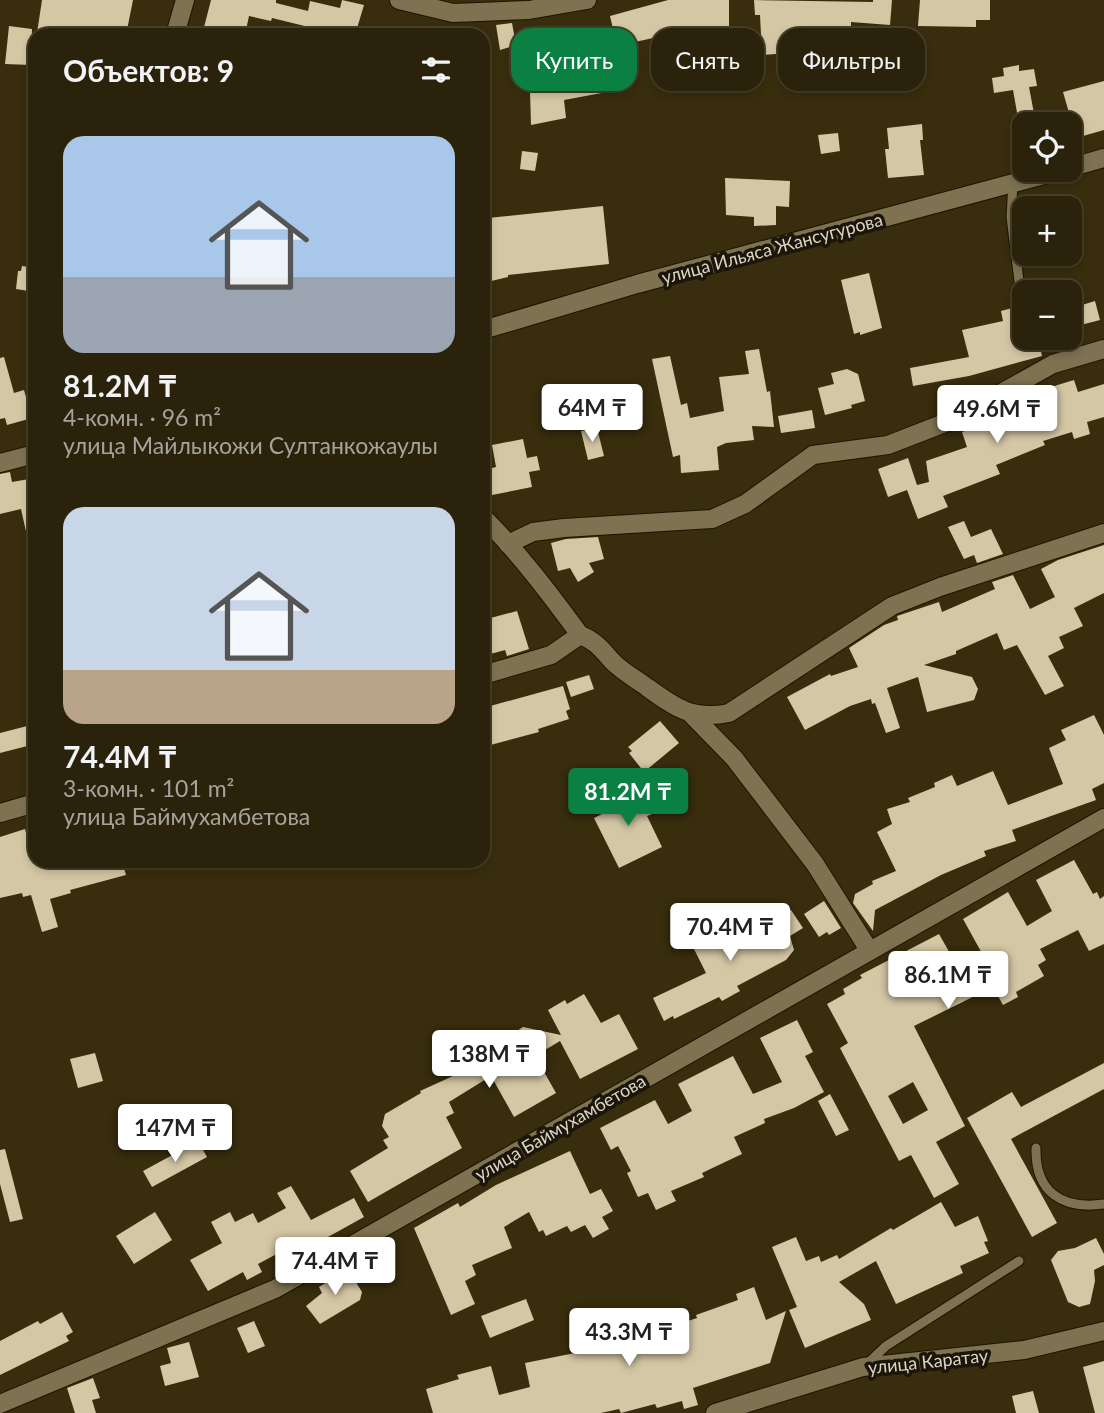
<!DOCTYPE html>
<html lang="ru">
<head>
<meta charset="utf-8">
<style>
	body { margin:0; font-family:Lato,sans-serif; background:#322a13; color:#f1f3f6; height:100vh; display:flex; flex-direction:column; font-size:26px; white-space:nowrap }
	* { box-sizing:border-box; margin:0 }
	p { font-size:23px; color:#a5a49c }
	.icon { flex:none; width:38px; height:38px; fill:none; stroke:currentColor; stroke-width:2; stroke-linecap:round; stroke-linejoin:round }
	.map { position:relative; flex:1; overflow:hidden }
	.sheet { position:absolute; left:28px; top:28px; width:462px; height:840px; display:flex; flex-direction:column; background:#2a220a; border-radius:21px; box-shadow:0 4px 10px #0003,0 0 0 2px #463f2b }
	.sheet>* { flex:none }
	.guide { position:absolute; left:511px; top:28px; width:486px; height:63px; display:flex; gap:14px }
	.tools { position:absolute; left:1012px; top:112px; display:grid; gap:14px }
	.tools a { display:grid; place-items:center; width:70px; height:70px; border-radius:14px; background:#2a220a; box-shadow:0 4px 10px #0003,0 0 0 2px #463f2b; font-size:35px }
	.price { position:absolute; translate:-50% -60px; padding:0 16px; border-radius:7px; background:#fff; color:#222; font-size:23px; line-height:46px; filter:drop-shadow(0 2px 4px #0008) }
	.price::after { content:''; position:absolute; left:50%; top:42px; width:21px; height:16px; margin-left:-10px; background:inherit; clip-path:polygon(0 0,100% 0,50% 100%) }
	.price.active { background:#0b8043; color:#fff }
	ul { padding:0; list-style:none }
	li { display:grid; align-content:center; gap:14px; height:371px; padding:0 35px }
	li span { display:grid; place-items:center; height:217px; border-radius:21px; color:#555 }
	li>.icon { margin-inline-start:auto }
	span .icon { width:126px; height:126px; fill:#fffc; stroke-width:1 }
	li b { font-size:30px }
	h2 { display:flex; justify-content:space-between; align-items:center; height:84px; padding:0 35px; font-size:30px }
	.chip { padding:0 24px; border-radius:21px; background:#2a220a; box-shadow:0 4px 10px #0003,0 0 0 2px #463f2b; font-size:24px; line-height:63px }
	.chip.active { background:#0b8043; color:#fff }
	.map>svg:first-child { display:block }
	.building { fill:#d4c7a4; fill-rule:evenodd }
	.lines { fill:none; stroke-linecap:round; stroke-linejoin:round }
	.service-casing { stroke:#1d1501; stroke-width:11 }
	.minor-casing { stroke:#1d1501; stroke-width:20 }
	.service { stroke:#7e7251; stroke-width:9 }
	.minor { stroke:#7e7251; stroke-width:18 }
	.labels { text-anchor:middle; dominant-baseline:central; stroke-width:7; stroke-linejoin:round; paint-order:stroke }
	.street-label { font-size:18px; fill:#dcd5c4; stroke:#1b1609 }
</style>
</head>
<body>
<div class="map">
<svg width="1104" height="1413" viewBox="0 0 1104 1413">
	<rect width="100%" height="100%" fill="#382d0d"/>
	<!-- building -->
	<path class="building" d="M 42,0 L 133,0 L 126,35 L 37,33 Z
		M 211,0 L 276,0 L 276,3 L 308,11 L 310,1 L 340,8 L 342,0 L 364,5 L 355,35 L 323,35 L 325,31 L 272,18 L 271,21 L 249,16 L 245,35 L 202,35 Z
		M 668,0 L 729,0 L 729,51 L 692,51 L 697,82 L 681,84 L 680,79 L 668,80 L 662,36 L 617,46 L 610,16 Z
		M 754,0 L 873,2 L 873,0 L 892,0 L 890,25 L 851,22 L 851,37 L 788,39 L 789,53 L 762,55 L 760,15 L 755,15 Z
		M 920,0 L 990,0 L 990,20 L 976,20 L 976,27 L 918,26 Z
		M 512,23 L 516,45 L 500,50 L 496,25 Z
		M 9,26 L 32,29 L 31,65 L 5,64 Z
		M 599,51 L 607,92 L 564,100 L 566,118 L 531,125 L 530,91 L 526,64 Z
		M 1019,65 L 1019,71 L 1034,69 L 1037,86 L 1029,87 L 1036,124 L 1019,124 L 1013,90 L 994,93 L 992,78 L 1004,76 L 1003,68 Z
		M 1104,81 L 1104,130 L 1083,136 L 1080,128 L 1074,130 L 1063,92 Z
		M 922,124 L 923,140 L 920,140 L 924,175 L 888,178 L 885,149 L 889,149 L 887,128 Z
		M 838,133 L 840,151 L 821,154 L 818,135 Z
		M 522,151 L 538,153 L 535,171 L 520,169 Z
		M 725,178 L 790,181 L 789,207 L 776,206 L 776,225 L 754,226 L 754,217 L 726,215 Z
		M 603,206 L 609,264 L 508,275 L 508,277 L 483,283 L 483,249 L 491,248 L 488,218 Z
		M 22,266 L 35,268 L 35,292 L 16,289 L 18,271 L 21,271 Z
		M 869,273 L 882,328 L 860,335 L 860,332 L 854,334 L 841,280 Z
		M 1095,301 L 1100,320 L 1069,328 L 1069,309 Z
		M 1024,305 L 1024,338 L 1038,338 L 1042,356 L 969,376 L 913,386 L 910,368 L 969,357 L 962,330 L 1003,321 L 1001,311 Z
		M 759,349 L 767,392 L 770,391 L 774,427 L 752,426 L 754,440 L 726,443 L 717,447 L 719,470 L 681,473 L 680,455 L 673,457 L 652,359 L 670,356 L 681,405 L 687,403 L 690,418 L 724,411 L 719,377 L 749,374 L 745,351 Z
		M 4,357 L 14,393 L 24,390 L 32,418 L 7,425 L 5,418 L 0,419 L 0,358 Z
		M 847,369 L 858,374 L 865,401 L 851,405 L 852,408 L 825,415 L 818,388 L 834,384 L 831,373 Z
		M 1074,380 L 1078,392 L 1104,384 L 1104,417 L 1087,422 L 1090,434 L 1074,439 L 1072,432 L 1043,441 L 1045,445 L 996,465 L 1000,474 L 943,496 L 948,507 L 918,519 L 907,490 L 888,497 L 878,469 L 908,458 L 917,485 L 929,482 L 926,461 L 967,447 L 962,432 L 974,428 L 973,425 L 1022,408 L 1021,404 L 1053,393 L 1051,387 Z
		M 812,410 L 815,428 L 781,433 L 778,416 Z
		M 597,428 L 604,456 L 588,460 L 581,431 Z
		M 523,439 L 527,458 L 537,456 L 540,470 L 529,472 L 532,487 L 492,495 L 488,469 L 496,467 L 492,445 Z
		M 10,472 L 12,482 L 35,478 L 35,544 L 29,545 L 21,509 L 0,514 L 0,474 Z
		M 964,521 L 971,537 L 991,529 L 1003,554 L 977,563 L 974,555 L 964,559 L 948,527 Z
		M 598,537 L 604,559 L 589,563 L 594,572 L 578,582 L 570,568 L 558,571 L 551,543 L 566,539 Z
		M 1104,545 L 1104,593 L 1074,608 L 1083,626 L 1059,637 L 1064,648 L 1048,656 L 1064,686 L 1045,695 L 1017,645 L 1004,650 L 997,633 L 956,651 L 956,654 L 924,665 L 972,677 L 978,689 L 974,700 L 927,712 L 918,677 L 887,688 L 900,728 L 886,733 L 875,703 L 872,704 L 871,699 L 850,706 L 805,730 L 787,697 L 830,674 L 831,676 L 858,667 L 849,648 L 884,625 L 898,620 L 897,616 L 939,602 L 942,612 L 995,589 L 992,582 L 1013,575 L 1030,609 L 1055,597 L 1041,569 L 1058,560 Z
		M 517,611 L 529,649 L 507,656 L 505,650 L 483,656 L 483,620 Z
		M 589,675 L 594,689 L 571,697 L 566,682 Z
		M 563,686 L 570,709 L 566,711 L 569,719 L 538,729 L 539,732 L 483,747 L 483,708 Z
		M 1094,715 L 1104,735 L 1104,783 L 1092,789 L 1096,800 L 1012,830 L 1016,841 L 984,851 L 986,856 L 941,875 L 875,910 L 873,931 L 853,903 L 855,894 L 873,884 L 872,881 L 896,871 L 877,832 L 892,824 L 887,809 L 910,802 L 908,798 L 935,787 L 934,783 L 952,775 L 957,786 L 993,771 L 1008,805 L 1063,784 L 1049,748 L 1066,740 L 1061,730 Z
		M 660,721 L 679,743 L 644,772 L 629,753 L 632,751 L 628,747 Z
		M 35,724 L 35,744 L 0,753 L 0,733 Z
		M 637,786 L 652,814 L 647,816 L 662,847 L 619,868 L 594,818 L 606,812 L 603,807 L 622,798 L 620,794 Z
		M 25,829 L 32,856 L 35,855 L 35,861 L 122,861 L 126,875 L 70,890 L 71,893 L 50,899 L 58,927 L 42,932 L 31,895 L 23,897 L 22,893 L 0,898 L 0,837 Z
		M 1074,860 L 1093,894 L 1097,892 L 1100,899 L 1104,896 L 1104,944 L 1089,951 L 1078,930 L 1040,949 L 1046,960 L 1038,965 L 1044,976 L 1016,992 L 1018,997 L 1003,1005 L 993,987 L 914,1026 L 965,1126 L 936,1142 L 959,1184 L 934,1198 L 911,1155 L 899,1161 L 840,1048 L 848,1043 L 827,1004 L 845,994 L 843,989 L 862,978 L 860,975 L 939,934 L 960,971 L 984,957 L 963,919 L 1008,892 L 1027,926 L 1052,911 L 1036,880 ZM 913,1082 L 928,1110 L 903,1124 L 888,1096 Z
		M 824,901 L 841,928 L 829,935 L 827,932 L 819,937 L 804,914 Z
		M 791,910 L 803,928 L 790,936 L 794,950 L 786,960 L 737,986 L 740,991 L 722,1001 L 719,997 L 674,1019 L 673,1016 L 664,1021 L 653,998 L 706,973 L 687,935 L 713,923 L 723,943 L 765,921 L 767,926 Z
		M 584,994 L 601,1023 L 619,1014 L 638,1049 L 580,1079 L 560,1041 L 535,1056 L 556,1093 L 514,1117 L 491,1076 L 449,1102 L 454,1113 L 446,1117 L 462,1148 L 368,1202 L 350,1171 L 388,1148 L 383,1140 L 389,1137 L 382,1126 L 385,1114 L 421,1093 L 420,1091 L 453,1076 L 441,1056 L 456,1047 L 462,1056 L 480,1049 L 493,1038 L 503,1040 L 523,1027 L 561,1035 L 548,1010 L 565,1000 L 567,1004 Z
		M 797,1020 L 813,1052 L 805,1056 L 824,1092 L 794,1108 L 764,1119 L 765,1123 L 734,1137 L 742,1154 L 702,1173 L 704,1177 L 671,1191 L 676,1201 L 656,1210 L 648,1193 L 638,1197 L 627,1173 L 631,1171 L 618,1146 L 611,1150 L 600,1128 L 655,1100 L 668,1124 L 692,1111 L 678,1084 L 733,1056 L 753,1094 L 782,1082 L 760,1038 Z
		M 95,1053 L 103,1081 L 78,1088 L 70,1059 Z
		M 1104,1063 L 1104,1089 L 1011,1139 L 1057,1223 L 1032,1237 L 967,1118 L 1012,1092 L 1021,1107 Z
		M 830,1094 L 849,1130 L 836,1136 L 818,1101 Z
		M 198,1141 L 207,1157 L 152,1187 L 143,1171 Z
		M 5,1149 L 23,1219 L 10,1222 L 0,1184 L 0,1150 Z
		M 570,1151 L 590,1194 L 601,1189 L 613,1211 L 602,1217 L 609,1229 L 593,1238 L 585,1225 L 571,1232 L 567,1226 L 546,1236 L 543,1230 L 539,1232 L 529,1212 L 504,1227 L 512,1248 L 472,1265 L 476,1275 L 465,1281 L 475,1304 L 451,1315 L 414,1228 L 458,1203 L 460,1207 L 496,1185 Z
		M 291,1186 L 311,1220 L 354,1198 L 364,1217 L 290,1258 L 286,1249 L 258,1264 L 262,1272 L 247,1280 L 243,1272 L 208,1291 L 190,1260 L 222,1243 L 211,1222 L 230,1212 L 235,1222 L 253,1213 L 258,1223 L 286,1208 L 277,1193 Z
		M 941,1202 L 955,1227 L 978,1216 L 988,1241 L 984,1242 L 989,1253 L 960,1266 L 963,1273 L 896,1304 L 876,1261 L 839,1282 L 864,1304 L 871,1320 L 805,1348 L 789,1310 L 797,1307 L 772,1247 L 796,1237 L 806,1261 L 819,1256 L 821,1262 L 837,1255 L 839,1259 L 891,1228 L 893,1230 Z
		M 155,1212 L 172,1240 L 134,1264 L 116,1236 Z
		M 1096,1238 L 1104,1254 L 1104,1265 L 1094,1270 L 1095,1281 L 1090,1304 L 1079,1307 L 1068,1302 L 1051,1260 L 1058,1251 L 1075,1248 Z
		M 348,1269 L 362,1292 L 360,1300 L 320,1324 L 306,1306 L 322,1293 L 319,1287 Z
		M 754,1287 L 766,1320 L 786,1311 L 770,1363 L 693,1388 L 698,1405 L 684,1409 L 682,1401 L 657,1408 L 655,1404 L 621,1413 L 619,1409 L 601,1413 L 433,1413 L 426,1389 L 459,1379 L 457,1375 L 491,1366 L 499,1395 L 530,1387 L 525,1363 L 590,1350 L 589,1344 L 632,1332 L 634,1340 L 668,1331 L 666,1328 L 697,1318 L 696,1315 L 738,1300 L 736,1294 Z
		M 526,1299 L 534,1320 L 490,1338 L 481,1316 Z
		M 62,1312 L 73,1332 L 66,1336 L 69,1341 L 0,1375 L 0,1341 L 38,1321 L 40,1324 Z
		M 254,1321 L 265,1346 L 248,1353 L 237,1328 Z
		M 189,1342 L 199,1377 L 165,1386 L 160,1366 L 171,1363 L 167,1348 Z
		M 1104,1361 L 1104,1413 L 1095,1413 L 1083,1367 Z
		M 93,1378 L 100,1398 L 92,1400 L 96,1413 L 75,1413 L 67,1388 Z
		M 1033,1391 L 1039,1413 L 1016,1413 L 1012,1396 Z"/>
	<g class="lines">
		<defs>
			<path id="service" d="M 1013,183 L 1011,217 L 1020,289
				M 1036,1148 C 1035,1192 1062,1210 1104,1204
				M 867,1364 L 886,1346 L 1019,1261"/>
			<path id="minor" d="M 399,0 L 453,13 L 529,10 L 587,0
				M 175,35 L 185,0
				M 1069,168 L 1104,158
				M 483,330 L 637,284 L 1062,170
				M 0,463 L 35,454
				M 483,517 C 519,553 550,594 580,635
				M 508,544 L 533,532 L 564,528 L 712,519 L 745,504 L 813,455 L 888,445 L 955,419 L 1053,364 L 1104,349
				M 580,635 C 596,641 602,650 613,662 C 622,671 634,678 644,685 C 673,706 691,721 729,713 L 892,606 L 940,587 L 1104,533
				M 483,675 L 551,655 L 580,635
				M 691,714 L 734,758 L 815,864 L 869,950
				M 0,813 L 35,803
				M 0,1404 L 275,1289 L 1104,818
				M 715,1413 L 863,1367 L 1024,1350 L 1104,1331"/>
		</defs>
		<!-- service casing -->
		<use href="#service" class="service-casing"/>
		<!-- minor casing -->
		<use href="#minor" class="minor-casing"/>
		<!-- service -->
		<use href="#service" class="service"/>
		<!-- minor -->
		<use href="#minor" class="minor"/>
	</g>
	<g class="labels">
		<!-- street labels -->
		<g class="street-label">
			<text transform="translate(772 248) rotate(-15)">улица Ильяса Жансугурова</text>
			<text transform="translate(560 1127) rotate(-30)">улица Баймухамбетова</text>
			<text transform="translate(928 1361) rotate(-6)">улица Каратау</text>
		</g>
	</g>
</svg>
<div class="tools">
<a><svg class="icon" aria-label="locate" viewBox="0 0 24 24"><circle cx="12" cy="12" r="6"/><path d="M12 2v4M12 18v4M2 12h4M18 12h4"/></svg></a>
<a>+</a>
<a>−</a>
</div>
<b class="price" style="left:592px;top:444px">64M ₸</b>
<b class="price" style="left:997px;top:445px">49.6M ₸</b>
<b class="price active" style="left:628px;top:828px">81.2M ₸</b>
<b class="price" style="left:730px;top:963px">70.4M ₸</b>
<b class="price" style="left:948px;top:1011px">86.1M ₸</b>
<b class="price" style="left:489px;top:1090px">138M ₸</b>
<b class="price" style="left:175px;top:1164px">147M ₸</b>
<b class="price" style="left:335px;top:1297px">74.4M ₸</b>
<b class="price" style="left:629px;top:1368px">43.3M ₸</b>
<div class="guide">
<a class="chip active">Купить</a>
<a class="chip">Снять</a>
<a class="chip">Фильтры</a>
</div>
<section class="sheet">
<h2>Объектов: 9<svg class="icon" aria-label="filters" viewBox="0 0 24 24"><path d="M4 7h16M4 17h16"/><circle cx="9" cy="7" r="2"/><circle cx="15" cy="17" r="2"/></svg></h2>
<ul>
<li><span style="background:linear-gradient(#a9c7e8 65%,#9aa5b1 0)"><svg class="icon" aria-label="home" viewBox="0 0 24 24"><path d="M3 11l9-7 9 7M6 9v11h12V9"/></svg></span><div><b>81.2M ₸</b><p>4-комн. · 96 m²</p><p>улица Майлыкожи Султанкожаулы</p></div></li>
<li><span style="background:linear-gradient(#c9d6e8 75%,#b9a48a 0)"><svg class="icon" aria-label="home" viewBox="0 0 24 24"><path d="M3 11l9-7 9 7M6 9v11h12V9"/></svg></span><div><b>74.4M ₸</b><p>3-комн. · 101 m²</p><p>улица Баймухамбетова</p></div></li>
</ul>
</section>
</div>
</body>
</html>
